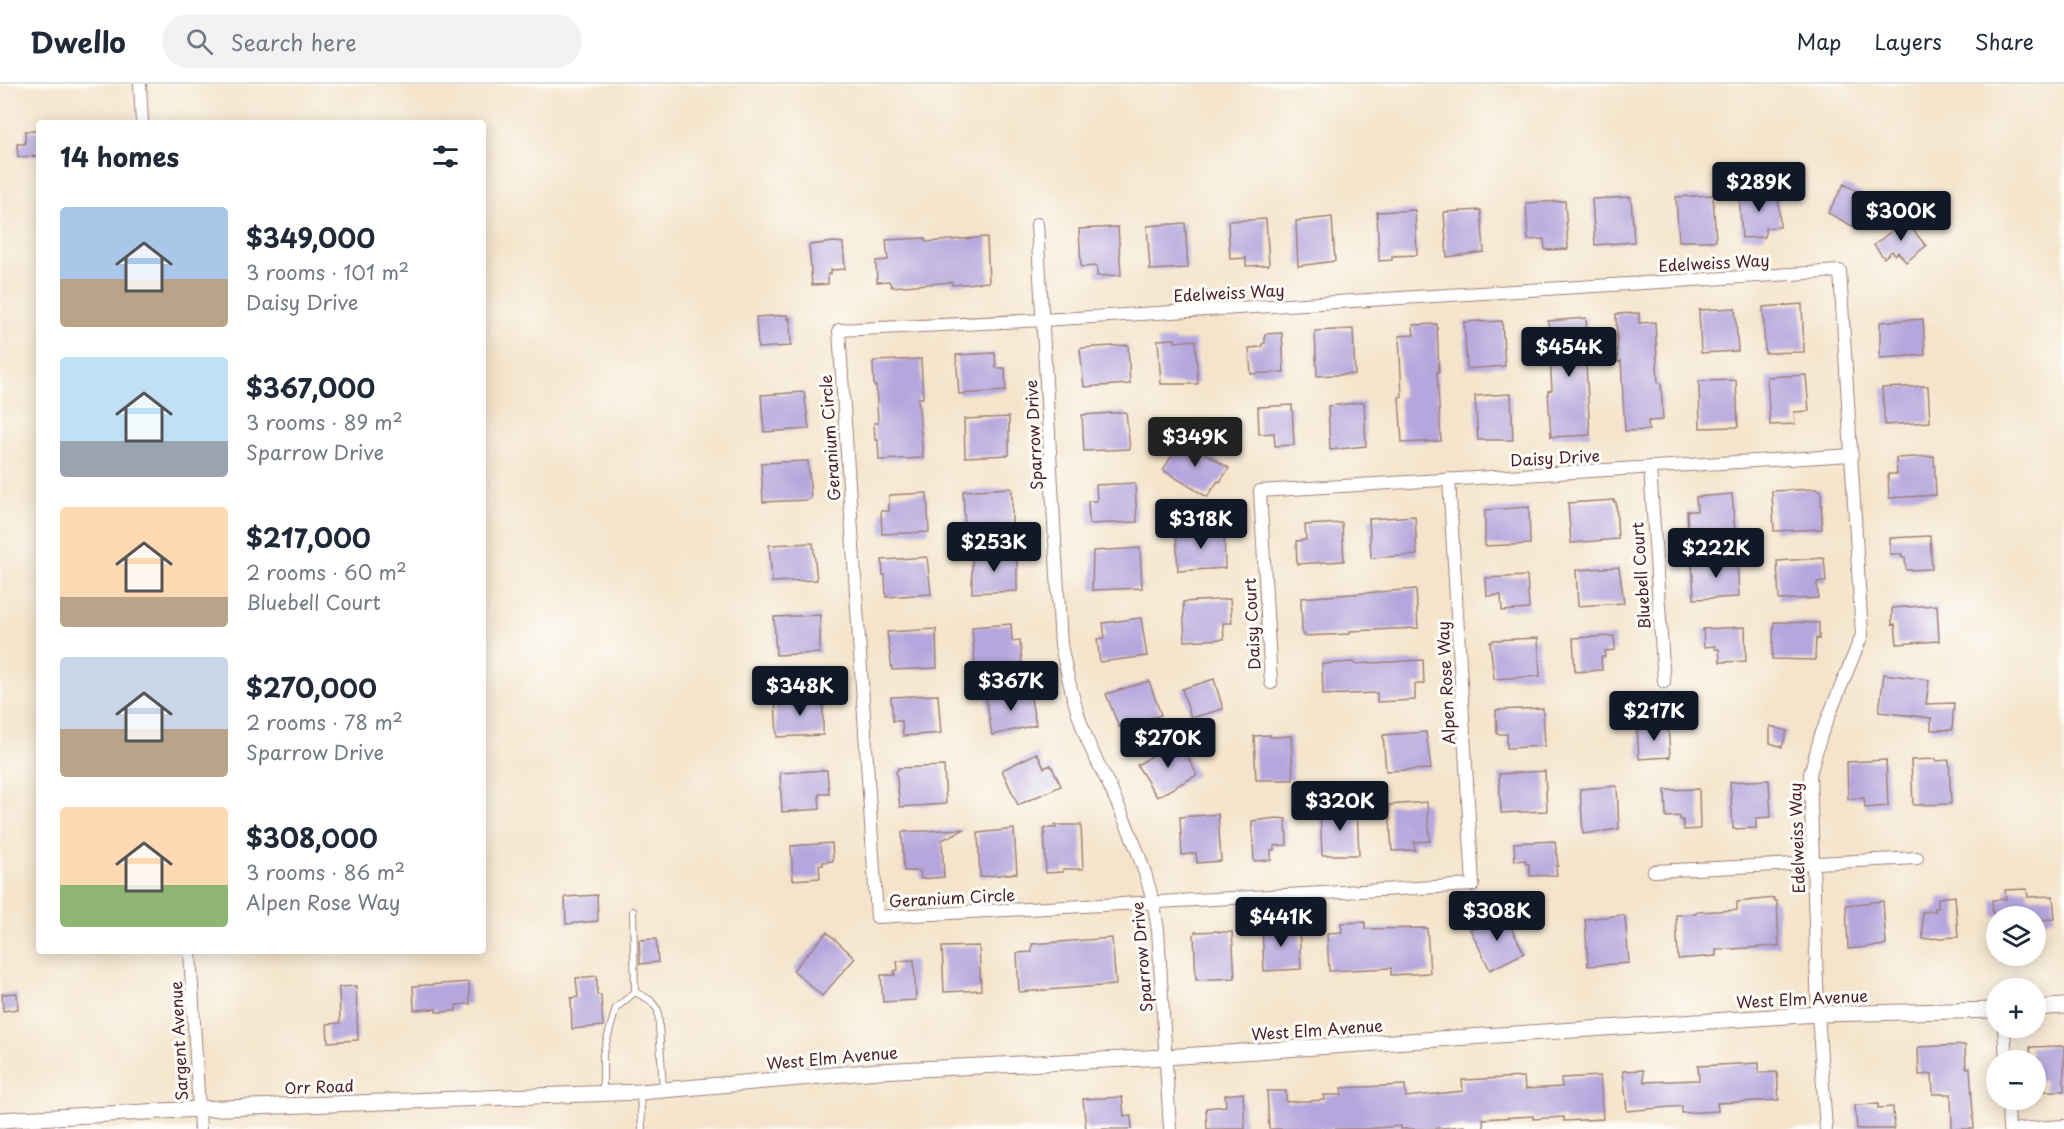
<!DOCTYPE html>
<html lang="en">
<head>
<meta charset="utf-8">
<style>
	body { margin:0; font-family:"Playpen Sans",sans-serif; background:#f2f2f3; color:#1f2937; height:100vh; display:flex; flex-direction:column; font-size:22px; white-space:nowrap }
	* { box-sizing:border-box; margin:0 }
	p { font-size:20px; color:#747a83 }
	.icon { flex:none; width:33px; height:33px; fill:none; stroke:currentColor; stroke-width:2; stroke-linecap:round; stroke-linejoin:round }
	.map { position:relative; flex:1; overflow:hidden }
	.panel { position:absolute; left:36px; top:36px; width:450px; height:834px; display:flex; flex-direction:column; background:#fff; border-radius:6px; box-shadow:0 3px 15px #0003 }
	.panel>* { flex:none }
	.tools { position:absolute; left:1986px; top:822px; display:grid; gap:12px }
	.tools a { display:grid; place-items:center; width:60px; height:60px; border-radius:50%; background:#fff; box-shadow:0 3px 15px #0003; font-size:30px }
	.price { position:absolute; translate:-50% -51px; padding:0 14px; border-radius:6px; background:#111827; color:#fff; font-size:20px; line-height:39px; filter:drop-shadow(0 2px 3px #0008) }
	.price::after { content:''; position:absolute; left:50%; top:36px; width:18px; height:14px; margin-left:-9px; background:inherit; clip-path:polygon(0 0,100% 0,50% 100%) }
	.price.on { background:#222; color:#fff }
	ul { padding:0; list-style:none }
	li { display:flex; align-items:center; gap:18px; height:150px; padding:0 24px }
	li span { display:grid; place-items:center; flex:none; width:168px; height:120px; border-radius:6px; color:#555 }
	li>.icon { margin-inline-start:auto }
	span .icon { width:72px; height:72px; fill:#fffc; stroke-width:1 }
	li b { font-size:26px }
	h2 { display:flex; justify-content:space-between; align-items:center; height:72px; padding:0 24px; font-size:26px }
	header { display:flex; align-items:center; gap:36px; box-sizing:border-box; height:84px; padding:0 30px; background:#fff; border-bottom:2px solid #e0e1e3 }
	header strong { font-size:28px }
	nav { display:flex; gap:33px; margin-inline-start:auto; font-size:21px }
	.search { width:420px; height:54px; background:#f2f2f3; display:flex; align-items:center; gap:15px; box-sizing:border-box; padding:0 21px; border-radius:33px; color:#747a83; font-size:22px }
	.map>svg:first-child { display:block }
	.building { fill:#b5a7dd }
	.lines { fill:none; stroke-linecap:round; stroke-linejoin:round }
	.service-casing { stroke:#9f827b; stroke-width:8 }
	.minor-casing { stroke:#9f827b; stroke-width:14 }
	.tertiary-casing { stroke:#9f827b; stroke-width:17 }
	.service { stroke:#fff; stroke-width:6 }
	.minor { stroke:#fff; stroke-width:12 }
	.tertiary { stroke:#fff; stroke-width:15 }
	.labels { text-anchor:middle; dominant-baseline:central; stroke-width:6; stroke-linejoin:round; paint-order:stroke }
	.street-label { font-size:16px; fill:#4a1f2b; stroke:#fdfcf7 }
</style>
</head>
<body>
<header>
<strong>Dwello</strong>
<div class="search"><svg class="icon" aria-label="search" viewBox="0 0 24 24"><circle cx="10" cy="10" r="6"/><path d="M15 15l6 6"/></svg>Search here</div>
<nav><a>Map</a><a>Layers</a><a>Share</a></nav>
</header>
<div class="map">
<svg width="2064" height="1045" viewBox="0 0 2064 1045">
	<rect width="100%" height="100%" fill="#fdfcf7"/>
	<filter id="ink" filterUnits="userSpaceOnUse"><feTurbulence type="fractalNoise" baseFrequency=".0167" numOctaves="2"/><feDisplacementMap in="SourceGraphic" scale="12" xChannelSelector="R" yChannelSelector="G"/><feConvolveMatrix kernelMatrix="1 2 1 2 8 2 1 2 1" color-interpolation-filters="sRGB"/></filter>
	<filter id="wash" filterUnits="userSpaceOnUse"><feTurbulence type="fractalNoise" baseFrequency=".008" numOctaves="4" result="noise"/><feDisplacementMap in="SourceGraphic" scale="24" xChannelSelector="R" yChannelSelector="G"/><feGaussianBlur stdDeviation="1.35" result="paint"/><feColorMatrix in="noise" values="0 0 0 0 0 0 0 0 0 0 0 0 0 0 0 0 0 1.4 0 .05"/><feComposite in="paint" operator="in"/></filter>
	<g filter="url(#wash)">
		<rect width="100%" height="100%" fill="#f4e4cb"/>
		<g id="blocks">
			<!-- building -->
			<path class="building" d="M 25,47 L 39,47 L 39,72 L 18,73 L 17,60 L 25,60 Z
				M 1844,100 L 1872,115 L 1856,144 L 1828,129 Z
				M 1778,106 L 1780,143 L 1765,144 L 1765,153 L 1742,154 L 1739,108 Z
				M 1713,111 L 1716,157 L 1679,157 L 1676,113 Z
				M 1631,113 L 1634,158 L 1595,161 L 1592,115 Z
				M 1565,117 L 1568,165 L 1545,166 L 1544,155 L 1528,156 L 1526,119 Z
				M 1415,126 L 1417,171 L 1392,172 L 1392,176 L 1379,177 L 1377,128 Z
				M 1481,126 L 1484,168 L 1447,173 L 1444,128 Z
				M 1332,133 L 1335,177 L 1298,182 L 1296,137 Z
				M 1266,135 L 1269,181 L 1246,182 L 1246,174 L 1230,175 L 1228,137 Z
				M 1905,136 L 1926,162 L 1906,178 L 1898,168 L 1895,171 L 1892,167 L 1884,174 L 1874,161 Z
				M 1185,139 L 1188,184 L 1150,186 L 1147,142 Z
				M 1118,143 L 1121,191 L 1097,192 L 1097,182 L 1081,183 L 1079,145 Z
				M 987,153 L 989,198 L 952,201 L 952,198 L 892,203 L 889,197 L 877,198 L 876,177 L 888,176 L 886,156 L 925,154 L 926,158 Z
				M 834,158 L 843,159 L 845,185 L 831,186 L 831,190 L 828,190 L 828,200 L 812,201 L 809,161 Z
				M 1802,220 L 1804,268 L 1765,269 L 1763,223 Z
				M 1735,224 L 1738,267 L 1701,269 L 1699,226 Z
				M 1639,229 L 1639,239 L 1655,238 L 1658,299 L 1661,299 L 1663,336 L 1648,337 L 1649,346 L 1625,347 L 1621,277 L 1618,278 L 1616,230 Z
				M 788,231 L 788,235 L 790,234 L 791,262 L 758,264 L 756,233 Z
				M 1586,234 L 1589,280 L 1586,280 L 1590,351 L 1551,353 L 1548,307 L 1552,306 L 1548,237 Z
				M 1923,235 L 1925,271 L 1880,274 L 1880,238 Z
				M 1481,237 L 1481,238 L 1502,237 L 1505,282 L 1467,285 L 1464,238 Z
				M 1437,240 L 1439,288 L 1437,288 L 1441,357 L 1402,359 L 1399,313 L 1402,313 L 1399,252 L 1414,251 L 1413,241 Z
				M 1353,245 L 1355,290 L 1317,292 L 1315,247 Z
				M 1282,249 L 1284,288 L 1251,290 L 1249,264 L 1262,263 L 1262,260 L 1265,259 L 1265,250 Z
				M 1175,255 L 1175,258 L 1195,256 L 1198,300 L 1161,300 L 1158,256 Z
				M 1128,261 L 1130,300 L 1084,303 L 1080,265 L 1082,264 Z
				M 995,269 L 996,284 L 1005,284 L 1006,307 L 959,310 L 956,271 Z
				M 921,275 L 923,314 L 918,314 L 923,374 L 879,376 L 878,356 L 875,356 L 874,339 L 878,339 L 876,302 L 874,302 L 873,279 L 874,277 Z
				M 1806,291 L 1809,327 L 1794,328 L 1795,340 L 1770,341 L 1767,293 Z
				M 1736,296 L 1738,343 L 1700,344 L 1699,297 Z
				M 1928,302 L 1930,338 L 1885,341 L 1882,304 Z
				M 804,308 L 809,345 L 764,348 L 761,311 Z
				M 1511,310 L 1513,356 L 1478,356 L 1475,312 Z
				M 1364,318 L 1366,362 L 1330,366 L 1328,322 Z
				M 1292,321 L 1294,361 L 1275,362 L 1274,349 L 1259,350 L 1258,323 Z
				M 1126,328 L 1130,365 L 1084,367 L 1082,331 Z
				M 1009,333 L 1009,371 L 965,373 L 964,335 Z
				M 1182,355 L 1229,384 L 1220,398 L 1218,397 L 1207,413 L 1163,386 Z
				M 1934,372 L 1936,411 L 1889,414 L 1888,390 L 1897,390 L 1896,374 Z
				M 808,377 L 811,414 L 808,416 L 763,418 L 761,379 Z
				M 1135,399 L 1137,438 L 1089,440 L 1088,417 L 1097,417 L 1096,401 Z
				M 1008,404 L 1012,405 L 1012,443 L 965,446 L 963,407 Z
				M 1817,405 L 1821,406 L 1822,445 L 1774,447 L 1772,407 Z
				M 927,409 L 929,448 L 882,450 L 881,427 L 889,427 L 889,411 Z
				M 1732,410 L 1735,448 L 1688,451 L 1687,427 L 1697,427 L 1696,413 Z
				M 1614,416 L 1614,418 L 1616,418 L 1618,455 L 1571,459 L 1568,419 Z
				M 1529,423 L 1530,460 L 1485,462 L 1485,426 Z
				M 1415,432 L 1417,471 L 1371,474 L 1369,435 Z
				M 1342,439 L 1344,477 L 1297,480 L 1296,457 L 1306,456 L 1305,441 Z
				M 1222,446 L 1224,447 L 1225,484 L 1178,487 L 1176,448 Z
				M 1930,452 L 1932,485 L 1906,486 L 1905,473 L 1902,474 L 1902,470 L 1890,470 L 1890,454 Z
				M 813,459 L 817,496 L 772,498 L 769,461 Z
				M 1140,464 L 1142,504 L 1092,506 L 1093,467 Z
				M 1017,470 L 1017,507 L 972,509 L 972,472 Z
				M 927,473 L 931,510 L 886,513 L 885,491 L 883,491 L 882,476 Z
				M 1737,474 L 1739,513 L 1694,515 L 1692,477 Z
				M 1824,474 L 1826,498 L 1817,498 L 1818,514 L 1779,516 L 1777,477 Z
				M 1619,483 L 1624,519 L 1578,522 L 1576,486 Z
				M 1527,492 L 1529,525 L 1502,527 L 1501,511 L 1487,512 L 1486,494 Z
				M 1416,505 L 1418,544 L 1350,547 L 1350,550 L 1304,552 L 1304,550 L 1302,550 L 1301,514 Z
				M 1230,515 L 1232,539 L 1223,539 L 1224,555 L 1185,557 L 1183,518 Z
				M 1937,521 L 1939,557 L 1897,560 L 1895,540 L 1892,541 L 1892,524 Z
				M 820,531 L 820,569 L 776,571 L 774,533 Z
				M 1141,534 L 1147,572 L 1100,578 L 1097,555 L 1105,554 L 1103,539 Z
				M 1774,538 L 1819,539 L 1819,555 L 1816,554 L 1815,576 L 1772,575 Z
				M 1011,540 L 1012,557 L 1020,556 L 1022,580 L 975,582 L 972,543 Z
				M 1745,543 L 1746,577 L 1720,578 L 1719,565 L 1715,565 L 1715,562 L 1704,563 L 1703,545 Z
				M 936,545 L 937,584 L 892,586 L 887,548 Z
				M 1614,552 L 1615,566 L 1605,567 L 1605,573 L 1601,573 L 1602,586 L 1575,588 L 1573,554 Z
				M 1538,554 L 1540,592 L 1494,595 L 1490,558 L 1493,558 L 1493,556 Z
				M 1423,576 L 1424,600 L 1415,600 L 1415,616 L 1377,618 L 1377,609 L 1323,611 L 1322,580 L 1354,578 L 1355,580 Z
				M 1884,590 L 1929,596 L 1926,620 L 1954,619 L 1952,646 L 1931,646 L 1931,634 L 1879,628 Z
				M 1214,595 L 1223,625 L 1191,634 L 1182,605 Z
				M 1149,597 L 1161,631 L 1119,643 L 1106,610 Z
				M 1029,605 L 1036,641 L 992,651 L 986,614 Z
				M 938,611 L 941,649 L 903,652 L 902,637 L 893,637 L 891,613 Z
				M 820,612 L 823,613 L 823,651 L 777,653 L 775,615 Z
				M 1543,624 L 1545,662 L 1507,664 L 1507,650 L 1497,650 L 1496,626 Z
				M 1668,640 L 1670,673 L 1639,675 L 1637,644 Z
				M 1770,642 L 1787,647 L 1782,663 L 1770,659 Z
				M 1426,648 L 1431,685 L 1386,687 L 1383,651 Z
				M 1270,651 L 1270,653 L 1291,652 L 1293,696 L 1256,696 L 1254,652 Z
				M 1179,656 L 1197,691 L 1157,713 L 1137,681 Z
				M 1037,669 L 1044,684 L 1051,681 L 1061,702 L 1018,721 L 1002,686 Z
				M 1936,675 L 1936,677 L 1949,676 L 1951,720 L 1913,721 L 1911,676 Z
				M 1886,676 L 1888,722 L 1865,724 L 1864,714 L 1848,715 L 1847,678 Z
				M 944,682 L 946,720 L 900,723 L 896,687 L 898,686 L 898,684 Z
				M 827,686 L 829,710 L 819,710 L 820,725 L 782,728 L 780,689 Z
				M 1545,687 L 1547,727 L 1501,729 L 1499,690 Z
				M 1769,696 L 1771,733 L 1756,734 L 1756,744 L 1733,745 L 1730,698 Z
				M 1617,702 L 1619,745 L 1583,750 L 1580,705 Z
				M 1699,705 L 1700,745 L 1684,746 L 1683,736 L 1680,736 L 1680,732 L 1666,733 L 1665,706 Z
				M 1427,718 L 1430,757 L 1414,758 L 1415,766 L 1392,767 L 1389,721 Z
				M 1345,725 L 1357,726 L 1359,771 L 1322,771 L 1320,726 Z
				M 1218,730 L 1221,777 L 1197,779 L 1196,769 L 1182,771 L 1180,733 Z
				M 1277,734 L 1286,735 L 1287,761 L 1274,762 L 1274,766 L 1271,766 L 1271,776 L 1254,777 L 1252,737 Z
				M 1055,741 L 1081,741 L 1083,785 L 1063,785 L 1063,788 L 1046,789 L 1044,744 L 1056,744 Z
				M 965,745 L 942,756 L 944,793 L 921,795 L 920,787 L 904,787 L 902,748 Z
				M 1014,745 L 1017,789 L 980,793 L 978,749 Z
				M 1555,757 L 1558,782 L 1556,782 L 1557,791 L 1530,792 L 1529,780 L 1526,780 L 1526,776 L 1515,777 L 1514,759 Z
				M 832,759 L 833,777 L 823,778 L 823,781 L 819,781 L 820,794 L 793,796 L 791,762 Z
				M 2027,805 L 2028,813 L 2053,812 L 2055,835 L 2036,836 L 2036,832 L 1993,832 L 1992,816 L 2006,815 L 2005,806 Z
				M 597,811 L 598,837 L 566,840 L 565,813 Z
				M 1955,812 L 1958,853 L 1923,855 L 1922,828 L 1935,827 L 1935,824 L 1938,824 L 1938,814 Z
				M 1774,814 L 1775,817 L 1777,817 L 1779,862 L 1716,866 L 1716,872 L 1678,875 L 1676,831 L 1696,830 L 1696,828 L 1737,826 L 1737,818 Z
				M 1883,817 L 1886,861 L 1848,865 L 1846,821 Z
				M 1504,830 L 1524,869 L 1490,886 L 1470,845 Z
				M 1623,831 L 1625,833 L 1629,879 L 1588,882 L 1585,835 Z
				M 1365,838 L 1365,845 L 1427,844 L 1430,889 L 1391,891 L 1391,884 L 1329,887 L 1327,849 L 1342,848 L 1341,839 Z
				M 1262,842 L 1299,842 L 1301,885 L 1264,887 Z
				M 1219,847 L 1219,848 L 1232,848 L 1235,894 L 1196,896 L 1194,851 L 1195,848 Z
				M 827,848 L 855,874 L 822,912 L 793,886 Z
				M 1112,854 L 1116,901 L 1019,908 L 1017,869 L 1032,868 L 1032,860 Z
				M 656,855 L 658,878 L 640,880 L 639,856 Z
				M 979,862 L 981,906 L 944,908 L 942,863 Z
				M 914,876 L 916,916 L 883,918 L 881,891 L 895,891 L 894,887 L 898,886 L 897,877 Z
				M 597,892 L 597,911 L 601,911 L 603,942 L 572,945 L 571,914 L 578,913 L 576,894 Z
				M 469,898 L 470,920 L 456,921 L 456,927 L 436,928 L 436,925 L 414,926 L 413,902 Z
				M 356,902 L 358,956 L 328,958 L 327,940 L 340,939 L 339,903 Z
				M 17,909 L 18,925 L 3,927 L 2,910 Z
				M 1965,961 L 1966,984 L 1970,984 L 1974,1045 L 1952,1045 L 1951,1010 L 1933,1010 L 1932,990 L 1919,991 L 1918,963 Z
				M 2064,962 L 2064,1007 L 2045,1007 L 2044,996 L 2036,997 L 2036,976 L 2031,976 L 2030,963 Z
				M 1759,979 L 1759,989 L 1777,988 L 1779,1016 L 1717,1019 L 1718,1027 L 1682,1029 L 1682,1022 L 1627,1027 L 1623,987 L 1643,986 L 1644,998 L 1699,996 L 1698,982 Z
				M 1600,992 L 1603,1035 L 1564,1037 L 1564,1033 L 1533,1035 L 1533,1032 L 1483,1035 L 1484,1045 L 1465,1045 L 1464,1042 L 1428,1045 L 1401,1045 L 1401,1042 L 1365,1045 L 1269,1045 L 1267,1007 L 1286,1007 L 1286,1018 L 1325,1016 L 1324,1011 L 1342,1011 L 1341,1004 L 1405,1001 L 1406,1013 L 1463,1007 L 1462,996 L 1524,993 L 1525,1005 L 1562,1003 L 1561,994 Z
				M 1243,1009 L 1245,1045 L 1207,1045 L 1206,1024 L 1226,1022 L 1225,1011 Z
				M 1122,1013 L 1124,1032 L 1131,1032 L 1132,1045 L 1086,1045 L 1083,1015 Z
				M 1878,1020 L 1878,1024 L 1893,1023 L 1894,1045 L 1857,1045 L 1855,1021 Z"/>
		</g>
	</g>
	<g filter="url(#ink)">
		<use href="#blocks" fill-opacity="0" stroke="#9f827b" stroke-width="1.5"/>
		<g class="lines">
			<defs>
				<path id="service" d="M 633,827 L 635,908 L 650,916 L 658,926 L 663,1005
					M 603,1008 L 603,970 L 616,924 L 635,908
					M 640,1010 L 642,1045"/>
				<path id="minor" d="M 140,0 L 142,39
					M 1037,140 L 1061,561 C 1067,591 1074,621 1085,650 C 1091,667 1100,683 1108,699 C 1130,747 1151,793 1158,846 L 1170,1045
					M 1650,383 L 1664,598
					M 1449,395 L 1473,801 L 877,833 L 839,246 L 1043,236 L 1840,187 L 1862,551 L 1821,651 L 1810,690 L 1818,930 L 1826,1045
					M 1271,599 L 1260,407 L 1852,371
					M 1654,787 L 1917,774
					M 190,867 L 200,1045
					M 2004,944 L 2006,976
					M 2008,1016 L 2009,1045
					M 2019,1045 L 2064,1042"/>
				<path id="tertiary" d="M 2036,924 L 2064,922
					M 0,1036 L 199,1025 L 640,1008 L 878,987 L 1166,973 L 1818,930 L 1996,926"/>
			</defs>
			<!-- service casing -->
			<use href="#service" class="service-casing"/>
			<!-- minor casing -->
			<use href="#minor" class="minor-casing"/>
			<!-- tertiary casing -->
			<use href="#tertiary" class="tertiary-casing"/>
			<!-- service -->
			<use href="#service" class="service"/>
			<!-- minor -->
			<use href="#minor" class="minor"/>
			<!-- tertiary -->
			<use href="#tertiary" class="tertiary"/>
		</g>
	</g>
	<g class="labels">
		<!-- street labels -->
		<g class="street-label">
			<text transform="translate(1714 178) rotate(-3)">Edelweiss Way</text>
			<text transform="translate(1229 208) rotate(-3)">Edelweiss Way</text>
			<text transform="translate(1033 351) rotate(-93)">Sparrow Drive</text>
			<text transform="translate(829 354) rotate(-94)">Geranium Circle</text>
			<text transform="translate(1555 373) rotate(-3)">Daisy Drive</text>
			<text transform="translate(1640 492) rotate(-94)">Bluebell Court</text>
			<text transform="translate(1251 540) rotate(-93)">Daisy Court</text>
			<text transform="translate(1445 599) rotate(-93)">Alpen Rose Way</text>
			<text transform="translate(1796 754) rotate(-92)">Edelweiss Way</text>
			<text transform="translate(952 813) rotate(-3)">Geranium Circle</text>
			<text transform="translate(1141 873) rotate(-95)">Sparrow Drive</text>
			<text transform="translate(1802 914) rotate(-3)">West Elm Avenue</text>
			<text transform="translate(1317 945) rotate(-4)">West Elm Avenue</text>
			<text transform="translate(178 957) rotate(-93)">Sargent Avenue</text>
			<text transform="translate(832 973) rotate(-5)">West Elm Avenue</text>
			<text transform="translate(319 1002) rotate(-2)">Orr Road</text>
		</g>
	</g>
</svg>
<div class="tools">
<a><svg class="icon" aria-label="layers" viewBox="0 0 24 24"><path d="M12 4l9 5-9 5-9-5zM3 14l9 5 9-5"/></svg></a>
<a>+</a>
<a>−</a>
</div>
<b class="price" style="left:1759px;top:129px">$289K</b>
<b class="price" style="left:1901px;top:158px">$300K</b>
<b class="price" style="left:1569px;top:294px">$454K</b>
<b class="price on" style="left:1195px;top:384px">$349K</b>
<b class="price" style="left:1201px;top:466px">$318K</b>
<b class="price" style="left:994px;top:489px">$253K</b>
<b class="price" style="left:1716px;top:495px">$222K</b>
<b class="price" style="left:1011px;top:628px">$367K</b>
<b class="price" style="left:800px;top:633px">$348K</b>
<b class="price" style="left:1654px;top:658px">$217K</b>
<b class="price" style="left:1168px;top:685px">$270K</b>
<b class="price" style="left:1340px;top:748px">$320K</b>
<b class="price" style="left:1497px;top:858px">$308K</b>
<b class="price" style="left:1281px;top:864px">$441K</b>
<section class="panel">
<h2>14 homes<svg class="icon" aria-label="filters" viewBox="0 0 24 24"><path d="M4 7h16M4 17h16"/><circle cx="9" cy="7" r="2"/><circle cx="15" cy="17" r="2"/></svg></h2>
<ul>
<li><span style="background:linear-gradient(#a9c7e8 60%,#b9a48a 0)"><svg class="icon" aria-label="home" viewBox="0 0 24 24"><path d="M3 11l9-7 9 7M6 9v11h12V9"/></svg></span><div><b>$349,000</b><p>3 rooms · 101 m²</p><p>Daisy Drive</p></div></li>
<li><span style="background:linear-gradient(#bfe0f5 70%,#9aa5b1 0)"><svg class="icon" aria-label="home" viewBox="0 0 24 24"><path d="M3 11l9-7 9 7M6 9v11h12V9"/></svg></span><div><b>$367,000</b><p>3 rooms · 89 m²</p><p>Sparrow Drive</p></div></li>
<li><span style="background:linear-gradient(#ffd9b3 75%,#b9a48a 0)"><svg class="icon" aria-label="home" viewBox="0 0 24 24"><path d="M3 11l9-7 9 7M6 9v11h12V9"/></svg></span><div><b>$217,000</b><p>2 rooms · 60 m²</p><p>Bluebell Court</p></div></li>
<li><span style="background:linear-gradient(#c9d6e8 60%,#b9a48a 0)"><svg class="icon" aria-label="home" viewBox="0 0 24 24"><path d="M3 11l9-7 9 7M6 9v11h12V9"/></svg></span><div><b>$270,000</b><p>2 rooms · 78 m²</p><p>Sparrow Drive</p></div></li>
<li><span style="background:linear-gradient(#ffd9b3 65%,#8fb573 0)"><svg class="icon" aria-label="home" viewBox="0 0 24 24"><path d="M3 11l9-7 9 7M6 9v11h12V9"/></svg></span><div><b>$308,000</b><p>3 rooms · 86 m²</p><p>Alpen Rose Way</p></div></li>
</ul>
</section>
</div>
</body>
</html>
